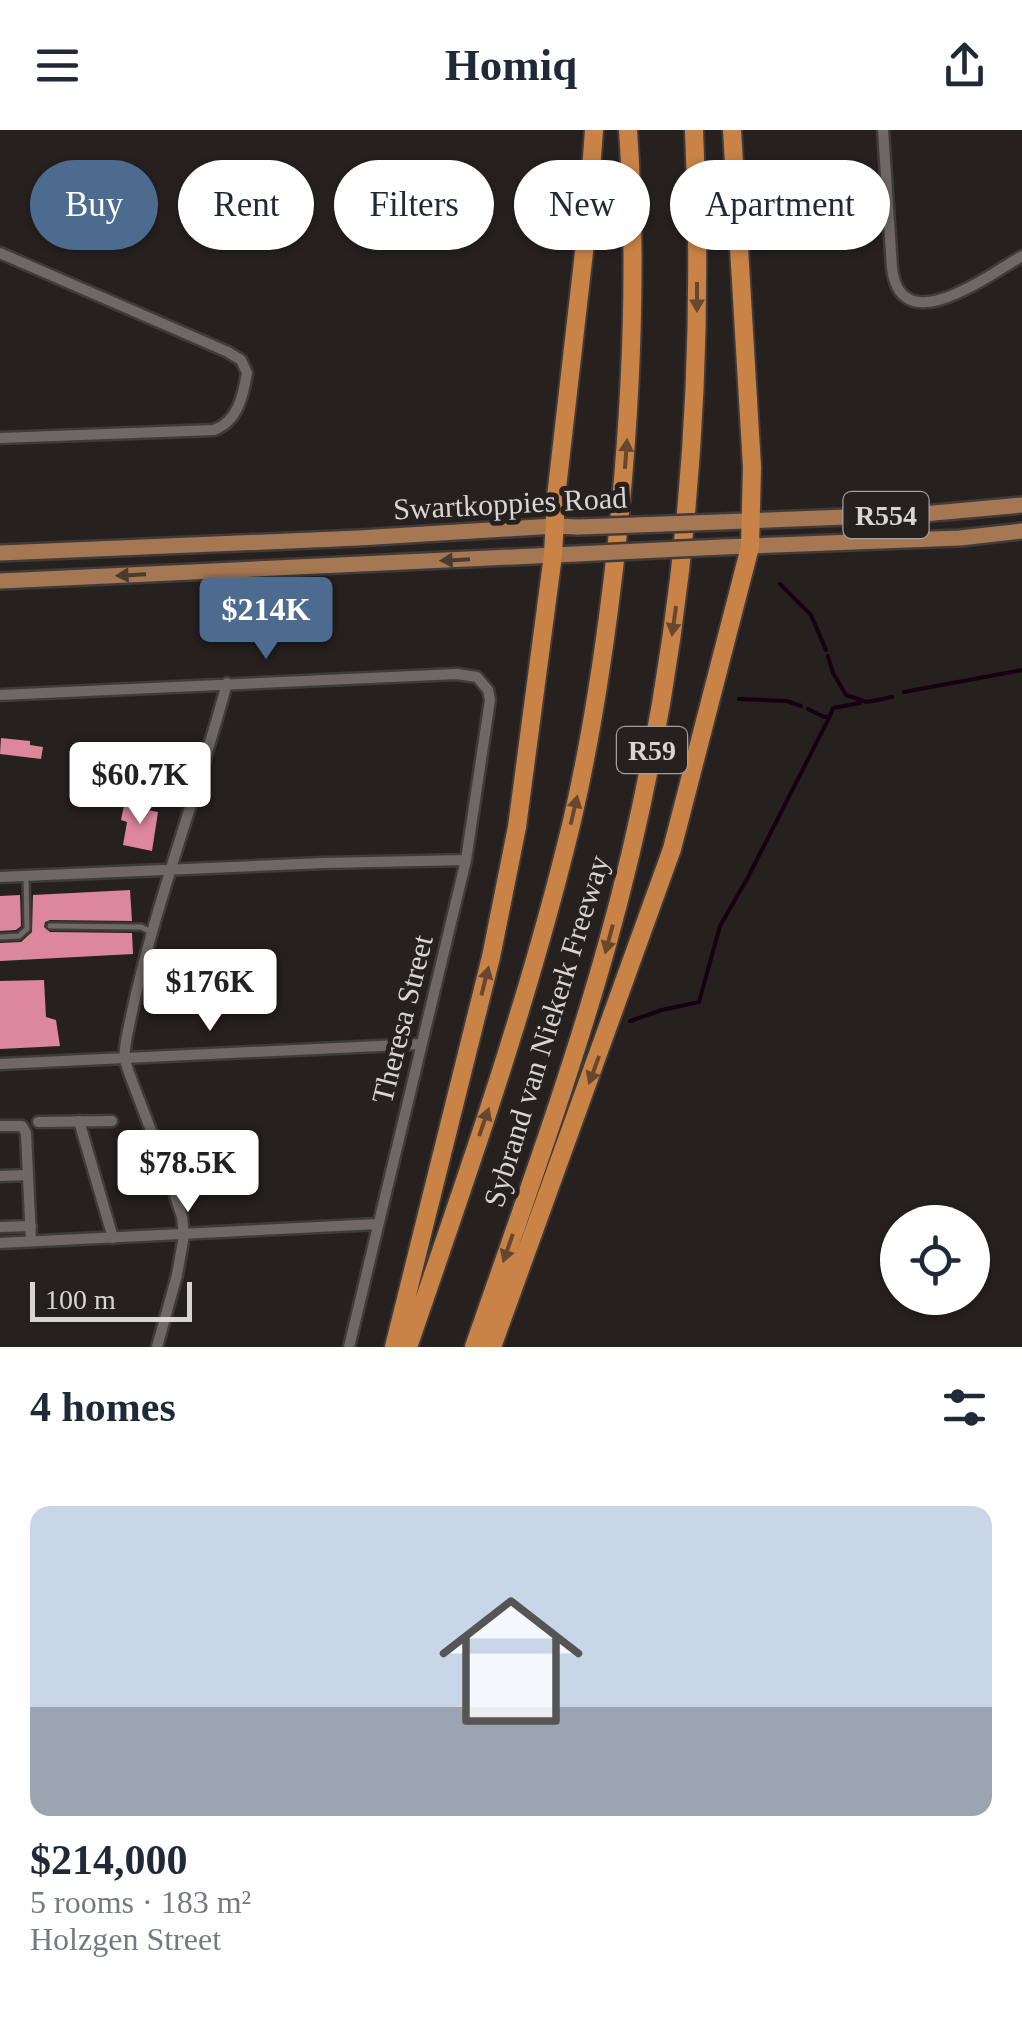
<!DOCTYPE html>
<html lang="en">
<head>
<meta charset="utf-8">
<style>
	body { margin:0; font-family:"Times New Roman",serif; background:#f2f2f3; color:#1f2937; height:100vh; display:flex; flex-direction:column; font-size:38px; white-space:nowrap }
	* { box-sizing:border-box; margin:0 }
	p { font-size:32px; color:#747a83 }
	.icon { flex:none; width:55px; height:55px; fill:none; stroke:currentColor; stroke-width:2; stroke-linecap:round; stroke-linejoin:round }
	.map { position:relative; height:1217px; overflow:hidden }
	.details { display:flex; flex-direction:column; background:#fff; flex:1 }
	.details>* { flex:none }
	.hud { position:absolute; left:30px; top:30px; width:962px; height:90px; display:flex; gap:20px }
	.buttons { position:absolute; left:880px; top:1075px; display:grid; gap:20px }
	.buttons a { display:grid; place-items:center; width:110px; height:110px; border-radius:50%; background:#fff; box-shadow:0 2px 8px #0004; font-size:50px }
	.scale { position:absolute; left:30px; bottom:25px; width:162px; box-sizing:border-box; padding-left:10px; border:5px solid #d8d5d4; border-top:0; font-size:28px; line-height:35px; white-space:nowrap; color:#d8d5d4; -webkit-text-stroke:8px #26201f; paint-order:stroke }
	.price { position:absolute; translate:-50% -85px; padding:0 22px; border-radius:10px; background:#fff; color:#222; font-size:32px; line-height:65px; filter:drop-shadow(0 2px 5px #0008) }
	.price::after { content:''; position:absolute; left:50%; top:60px; width:30px; height:22px; margin-left:-15px; background:inherit; clip-path:polygon(0 0,100% 0,50% 100%) }
	.price.current { background:#4d6b8f; color:#fff }
	ul { padding:0; list-style:none }
	li { display:grid; align-content:center; gap:20px; height:530px; padding:0 30px }
	li+li { border-top:2px solid #e0e1e3 }
	li span { display:grid; place-items:center; height:310px; border-radius:20px; color:#555 }
	li>.icon { margin-inline-start:auto }
	span .icon { width:180px; height:180px; fill:#fffc; stroke-width:1 }
	li b { font-size:42px }
	h2 { display:flex; justify-content:space-between; align-items:center; height:120px; padding:0 30px; font-size:42px }
	.chip { padding:0 35px; border-radius:45px; background:#fff; box-shadow:0 2px 8px #0004; font-size:35px; line-height:90px }
	.chip.current { background:#4d6b8f; color:#fff }
	header { display:flex; justify-content:space-between; align-items:center; height:130px; padding:0 30px; background:#fff; font-size:45px; font-weight:600 }
	.map>svg:first-child { display:block }
	.lines { fill:none; stroke-linecap:round; stroke-linejoin:round }
	.stream { stroke:#160011; stroke-width:4 }
	.building { fill:#dc879c }
	.service-casing { stroke:#3f3b3a; stroke-width:10 }
	.minor-casing { stroke:#3f3b3a; stroke-width:15 }
	.primary-casing { stroke:#3f3b3a; stroke-width:20 }
	.motorway-casing { stroke:#3f3b3a; stroke-width:22 }
	.service { stroke:#6f6866; stroke-width:5 }
	.minor { stroke:#6f6866; stroke-width:10 }
	.primary { stroke:#a57853; stroke-width:15 }
	.motorway { stroke:#c98346; stroke-width:18 }
	.primary-bridge-casing { stroke:#3f3b3a; stroke-width:20; stroke-linecap:butt }
	.primary-bridge { stroke:#a57853; stroke-width:15 }
	.oneway { fill:#67482f }
	.oneway2 { fill:#4c3a2f }
	.labels { text-anchor:middle; dominant-baseline:central; stroke-width:10; stroke-linejoin:round; paint-order:stroke }
	.shield { fill:#26201f; stroke:#a39f9e; stroke-width:2.5 }
	.shield-label { font-size:28px; font-weight:bold; fill:#d8d5d4 }
	.street-label { font-size:30px; fill:#d8d5d4; stroke:#26201f }
</style>
</head>
<body>
<header><svg class="icon" aria-label="menu" viewBox="0 0 24 24"><path d="M4 6h16M4 12h16M4 18h16"/></svg>Homiq<svg class="icon" aria-label="share" viewBox="0 0 24 24"><path d="M12 15V3M7 8l5-5 5 5M5 13v7h14v-7"/></svg></header>
<div class="map">
<svg width="1022" height="1217" viewBox="0 0 1022 1217">
	<rect width="100%" height="100%" fill="#26201f"/>
	<g class="lines">
		<!-- stream -->
		<path class="stream" d="M 780,454 L 811,485 L 826,520
			M 828,526 L 833,543 L 846,565 L 867,572 L 892,567
			M 904,562 L 1022,540
			M 739,569 L 787,571 L 801,576
			M 808,579 L 824,587 L 830,586 L 833,578 L 860,573
			M 630,891 L 662,880 L 699,872 L 720,796 L 747,749 L 830,586"/>
	</g>
	<!-- building -->
	<path class="building" d="M 1,608 L 30,611 L 30,615 L 43,617 L 41,629 L 0,624 Z
		M 124,675 L 158,682 L 152,721 L 123,715 L 127,692 L 121,690 Z
		M 130,760 L 132,791 L 50,790 L 45,792 L 44,797 L 50,802 L 132,803 L 133,824 L 0,831 L 0,813 L 21,812 L 32,802 L 33,765 Z
		M 20,765 L 21,796 L 16,800 L 0,801 L 0,766 Z
		M 44,850 L 46,887 L 56,890 L 60,916 L 0,919 L 0,851 Z"/>
	<g class="lines">
		<defs>
			<path id="service" d="M 50,796 L 141,797 L 151,802
				M 0,807 L 19,806 L 27,799 L 26,746"/>
			<path id="minor" d="M 883,0 L 892,138 C 901,213 990,144 1022,126
				M 0,123 L 228,222 L 241,230 L 247,243 C 243,266 238,291 214,300 L 0,308
				M 0,565 L 457,544 L 477,547 L 488,560 L 490,570 L 466,730 L 349,1217
				M 0,747 L 324,733 L 466,730
				M 0,934 L 421,914
				M 79,991 L 113,1108
				M 38,992 L 112,991
				M 0,996 L 22,996 L 26,1003 L 31,1111
				M 0,1046 L 28,1045
				M 0,1097 L 31,1096
				M 0,1113 L 378,1094
				M 157,1217 L 177,1145 L 184,1105 L 182,1087 L 171,1053 L 129,943 L 124,927 L 126,911 C 149,789 195,673 227,553"/>
			<path id="primary" d="M 720,392 L 923,384 L 1022,375
				M 722,417 L 960,408 L 1022,401
				M 0,423 L 359,408 L 555,396 L 578,397
				M 0,451 L 576,424"/>
			<path id="motorway" d="M 394,1217 L 491,827 L 517,697 L 553,425 L 556,367 L 587,96 L 594,0
				M 408,1217 C 468,1043 529,870 572,691 C 592,605 605,517 615,430 C 631,287 638,143 628,0
				M 474,1217 C 520,1084 569,951 607,815 C 681,550 707,275 694,0
				M 492,1217 L 672,719 L 750,417 L 752,337 L 732,0"/>
		</defs>
		<!-- service casing -->
		<use href="#service" class="service-casing"/>
		<!-- minor casing -->
		<use href="#minor" class="minor-casing"/>
		<!-- primary casing -->
		<use href="#primary" class="primary-casing"/>
		<!-- motorway casing -->
		<use href="#motorway" class="motorway-casing"/>
		<!-- service -->
		<use href="#service" class="service"/>
		<!-- minor -->
		<use href="#minor" class="minor"/>
		<!-- primary -->
		<use href="#primary" class="primary"/>
		<!-- motorway -->
		<use href="#motorway" class="motorway"/>
		<defs>
			<path id="primary-bridge" d="M 578,397 L 720,392
				M 576,424 L 722,417"/>
		</defs>
		<!-- primary-bridge casing -->
		<use href="#primary-bridge" class="primary-bridge-casing"/>
		<!-- primary-bridge -->
		<use href="#primary-bridge" class="primary-bridge"/>
	</g>
	<!-- one-way arrows -->
	<defs><path id="oneway-solid" d="M-6-.8H1V-3.2L6.5 0L1 3.2V.8H-6Z" transform="scale(2.5)"/></defs>
	<g class="oneway">
		<use href="#oneway-solid" transform="translate(697 167) rotate(90)"/>
		<use href="#oneway-solid" transform="translate(626 324) rotate(-86)"/>
		<use href="#oneway-solid" transform="translate(674 491) rotate(98)"/>
		<use href="#oneway-solid" transform="translate(574 680) rotate(-77)"/>
		<use href="#oneway-solid" transform="translate(609 809) rotate(105)"/>
		<use href="#oneway-solid" transform="translate(485 851) rotate(-76)"/>
		<use href="#oneway-solid" transform="translate(594 940) rotate(110)"/>
		<use href="#oneway-solid" transform="translate(484 992) rotate(-71)"/>
		<use href="#oneway-solid" transform="translate(508 1118) rotate(109)"/>
	</g>
	<g class="oneway2">
		<use href="#oneway-solid" transform="translate(455 430) rotate(177)"/>
		<use href="#oneway-solid" transform="translate(131 445) rotate(177)"/>
	</g>
	<g class="labels">
		<!-- shield labels -->
		<g class="shield">
			<rect x="843.5" y="362" width="85" height="46" rx="8"/>
			<rect x="617" y="597" width="70" height="46" rx="8"/>
		</g>
		<g class="shield-label">
			<text x="886" y="385">R554</text>
			<text x="652" y="620">R59</text>
		</g>
		<!-- street labels -->
		<g class="street-label">
			<text transform="translate(510 373) rotate(-3)">Swartkoppies Road</text>
			<text transform="translate(402 889) rotate(-76)">Theresa Street</text>
			<text transform="translate(546 901) rotate(-73)">Sybrand van Niekerk Freeway</text>
		</g>
	</g>
</svg>
<div class="buttons">
<a><svg class="icon" aria-label="locate" viewBox="0 0 24 24"><circle cx="12" cy="12" r="6"/><path d="M12 2v4M12 18v4M2 12h4M18 12h4"/></svg></a>
</div>
<div class="scale">100 m</div>
<b class="price current" style="left:266px;top:532px">$214K</b>
<b class="price" style="left:140px;top:697px">$60.7K</b>
<b class="price" style="left:210px;top:904px">$176K</b>
<b class="price" style="left:188px;top:1085px">$78.5K</b>
<div class="hud">
<a class="chip current">Buy</a>
<a class="chip">Rent</a>
<a class="chip">Filters</a>
<a class="chip">New</a>
<a class="chip">Apartment</a>
</div>
</div>
<section class="details">
<h2>4 homes<svg class="icon" aria-label="filters" viewBox="0 0 24 24"><path d="M4 7h16M4 17h16"/><circle cx="9" cy="7" r="2"/><circle cx="15" cy="17" r="2"/></svg></h2>
<ul>
<li><span style="background:linear-gradient(#c9d6e8 65%,#9aa5b1 0)"><svg class="icon" aria-label="home" viewBox="0 0 24 24"><path d="M3 11l9-7 9 7M6 9v11h12V9"/></svg></span><div><b>$214,000</b><p>5 rooms · 183 m²</p><p>Holzgen Street</p></div></li>
</ul>
</section>
</body>
</html>
